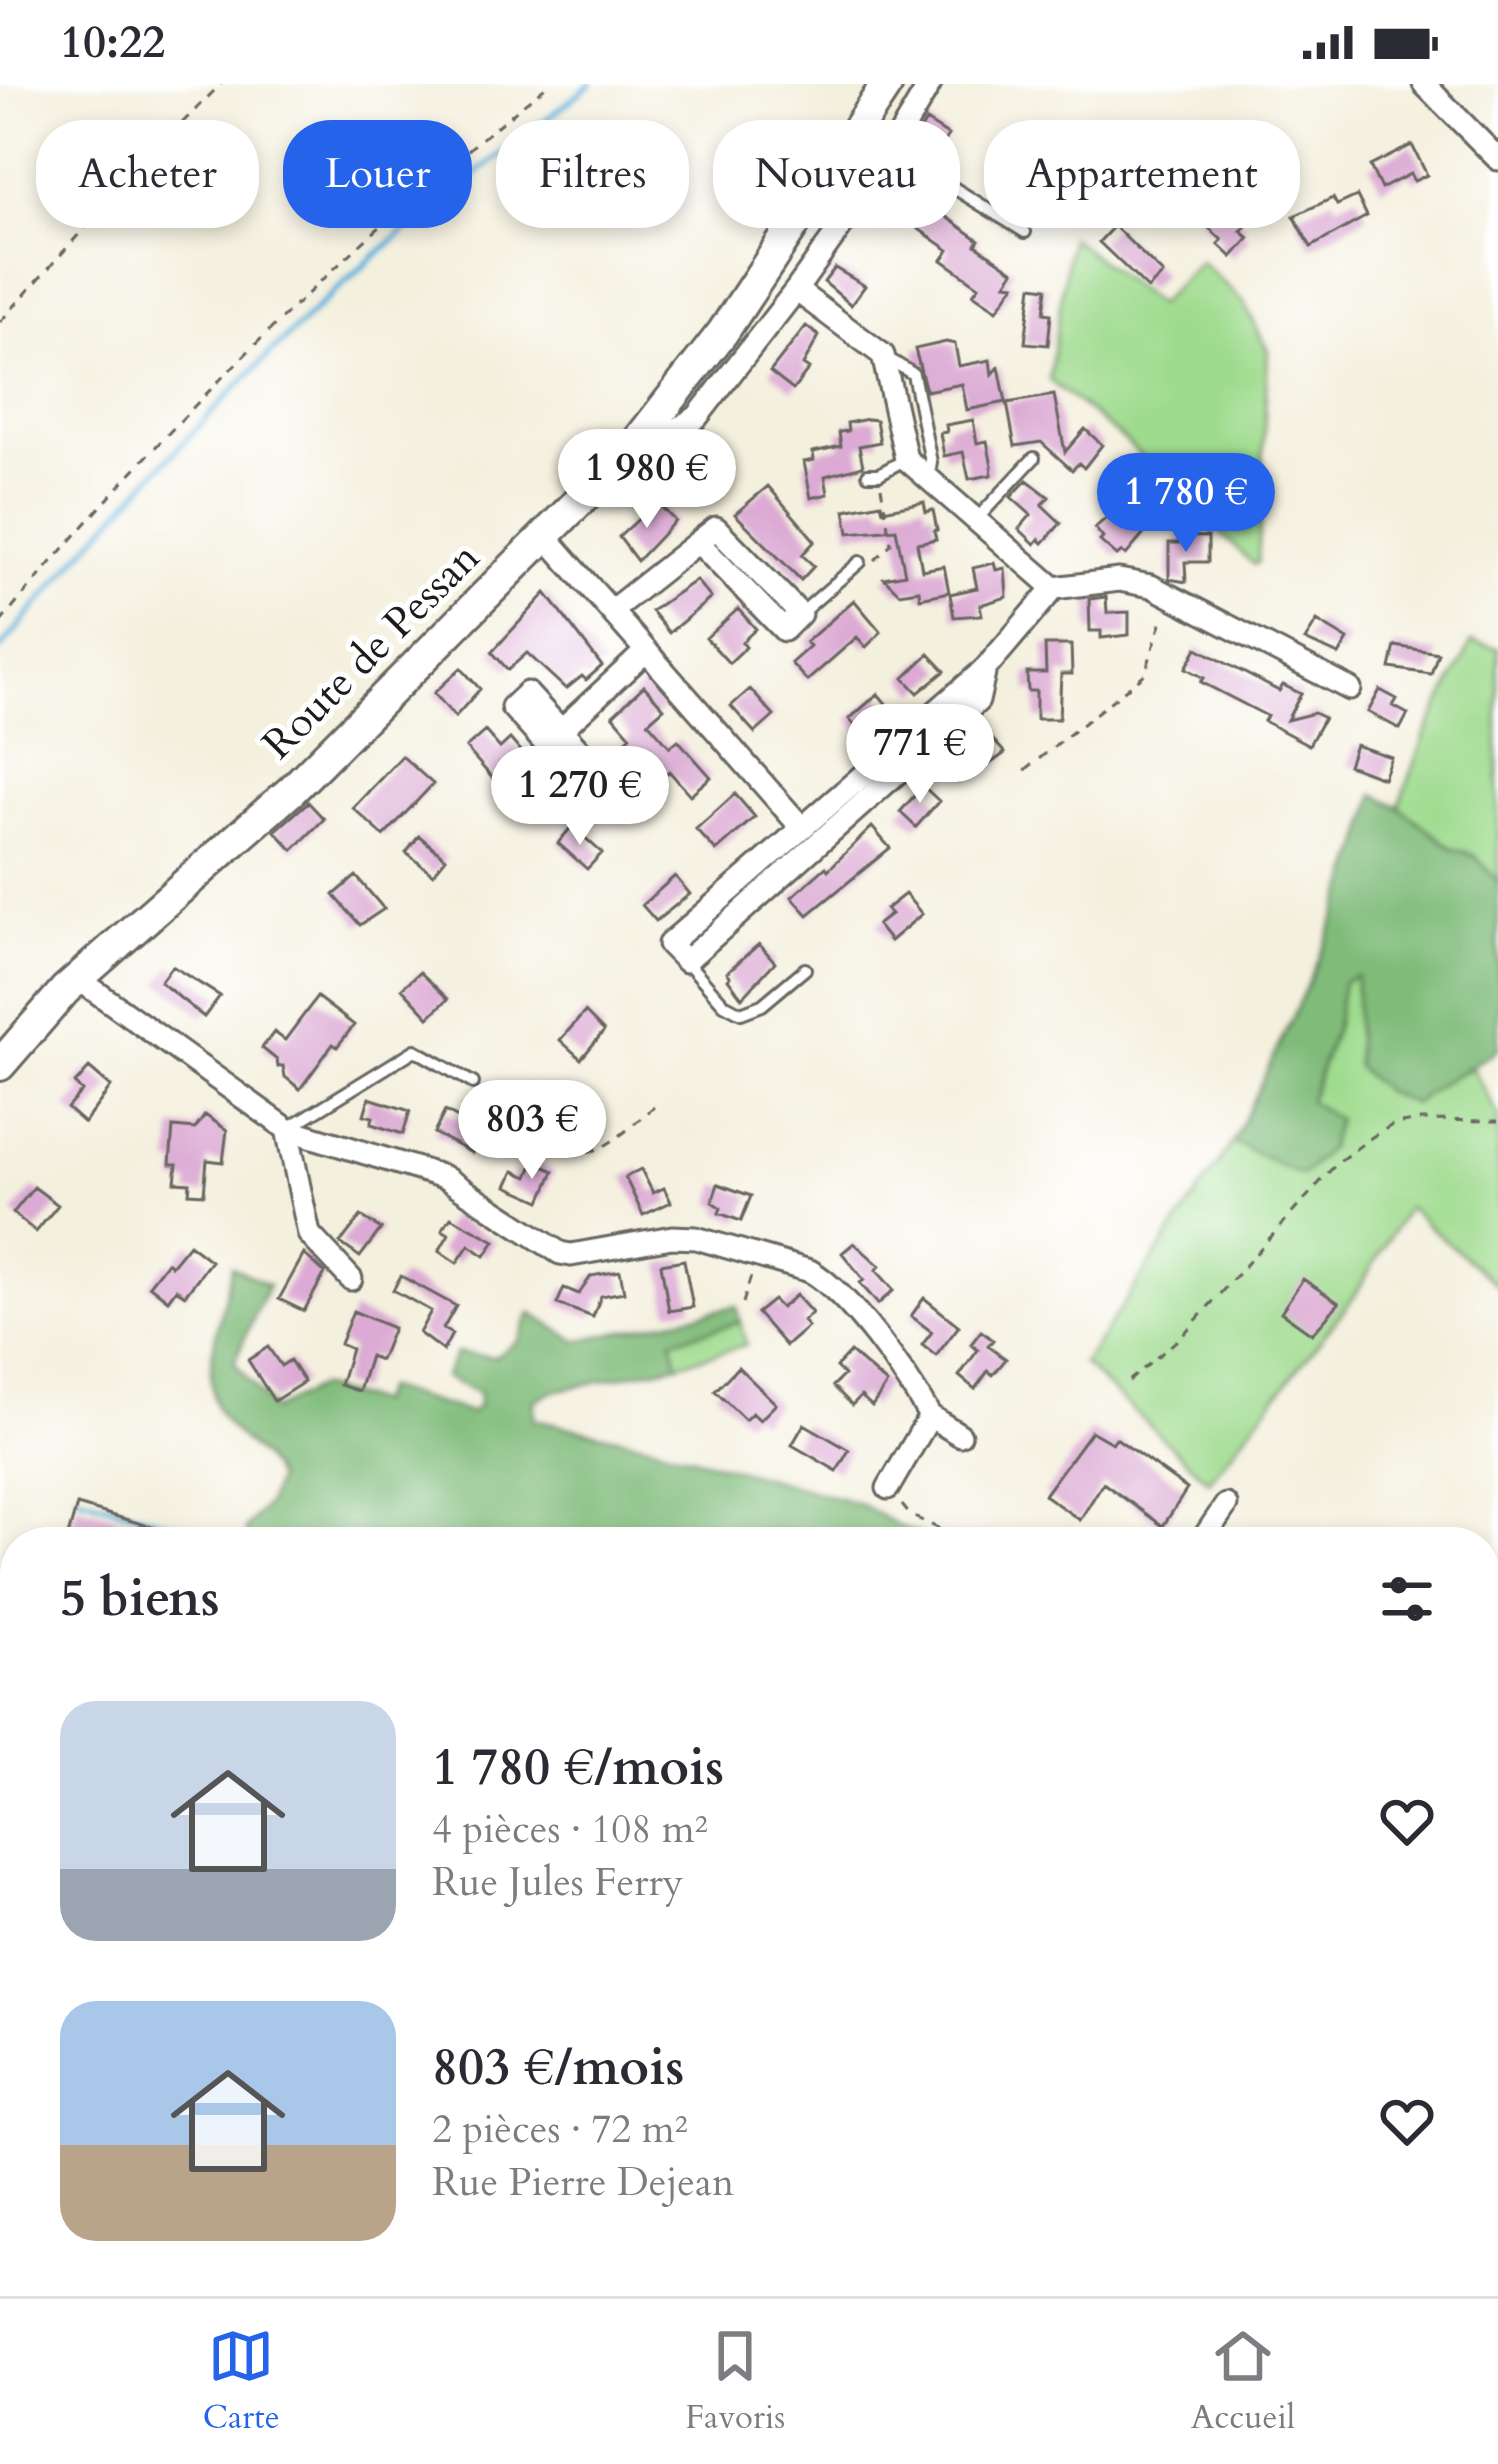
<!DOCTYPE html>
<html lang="fr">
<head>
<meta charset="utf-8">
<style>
	body { margin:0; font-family:Cardo,serif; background:#f7f7f7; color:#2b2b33; height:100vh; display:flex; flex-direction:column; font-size:45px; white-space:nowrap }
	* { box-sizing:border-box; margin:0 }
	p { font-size:39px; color:#7c7c81 }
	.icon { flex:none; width:66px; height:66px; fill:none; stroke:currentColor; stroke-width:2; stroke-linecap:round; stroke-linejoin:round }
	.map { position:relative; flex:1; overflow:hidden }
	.sheet { position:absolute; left:0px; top:1443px; width:1500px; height:771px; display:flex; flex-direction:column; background:#fff; border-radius:48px 48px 0 0; box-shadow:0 6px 18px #0003 }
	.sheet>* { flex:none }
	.hud { position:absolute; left:36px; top:36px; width:1428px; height:108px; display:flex; gap:24px }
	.price { position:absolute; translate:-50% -102px; padding:0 27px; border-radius:42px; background:#fff; color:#222; font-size:39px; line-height:78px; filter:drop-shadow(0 3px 6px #0008) }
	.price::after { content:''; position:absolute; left:50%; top:72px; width:36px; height:27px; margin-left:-18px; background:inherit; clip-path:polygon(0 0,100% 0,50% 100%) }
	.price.current { background:#2563eb; color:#fff }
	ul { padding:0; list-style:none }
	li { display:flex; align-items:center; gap:36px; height:300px; padding:0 60px }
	li span { display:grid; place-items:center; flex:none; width:336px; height:240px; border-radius:36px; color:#555 }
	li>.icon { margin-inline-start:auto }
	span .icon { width:144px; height:144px; fill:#fffc; stroke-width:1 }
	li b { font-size:51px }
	h2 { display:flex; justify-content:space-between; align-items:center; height:144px; padding:0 60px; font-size:51px }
	.pill { padding:0 42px; border-radius:48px; background:#fff; box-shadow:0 6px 18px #0003; font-size:42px; line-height:108px }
	.pill.current { background:#2563eb; color:#fff }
	.status { display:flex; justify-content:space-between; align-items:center; height:84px; padding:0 60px; background:#fff; direction:ltr }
	.status svg { height:33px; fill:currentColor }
	.tab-bar { display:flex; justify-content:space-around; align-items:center; height:168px; border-top:3px solid #e1e1e2; background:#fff; font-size:33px; color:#7c7c81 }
	.tab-bar a { display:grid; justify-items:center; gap:6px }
	.tab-bar .current { color:#2563eb }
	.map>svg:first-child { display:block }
	.built { fill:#f7cfd3 }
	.green { fill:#9fdb8e; stroke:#5e7c55; stroke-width:3 }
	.forest { fill:#7fbb79; stroke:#4e6c4a; stroke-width:3 }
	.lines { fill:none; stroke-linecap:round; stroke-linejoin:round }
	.stream { stroke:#5cb1d8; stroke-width:6 }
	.building { fill:#dcaad4 }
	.service-casing { stroke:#686660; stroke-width:16 }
	.minor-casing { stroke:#686660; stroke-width:27 }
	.secondary-casing { stroke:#686660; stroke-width:36 }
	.path { stroke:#686660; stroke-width:3; stroke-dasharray:9 9; stroke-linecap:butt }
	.service { stroke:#fff; stroke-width:10 }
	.minor { stroke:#fff; stroke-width:21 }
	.secondary { stroke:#fff; stroke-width:30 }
	.labels { text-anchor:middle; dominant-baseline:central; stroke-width:10; stroke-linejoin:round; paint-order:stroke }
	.street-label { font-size:42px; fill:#1c1c1c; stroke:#fff }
</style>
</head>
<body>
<div class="status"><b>10:22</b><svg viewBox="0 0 49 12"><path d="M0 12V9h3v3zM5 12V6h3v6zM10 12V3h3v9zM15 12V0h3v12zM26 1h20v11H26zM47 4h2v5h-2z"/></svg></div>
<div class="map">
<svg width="1498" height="2212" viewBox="0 0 1498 2212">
	<rect width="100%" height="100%" fill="#fff"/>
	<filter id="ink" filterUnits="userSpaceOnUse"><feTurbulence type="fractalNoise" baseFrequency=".00833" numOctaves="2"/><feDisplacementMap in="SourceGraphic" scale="24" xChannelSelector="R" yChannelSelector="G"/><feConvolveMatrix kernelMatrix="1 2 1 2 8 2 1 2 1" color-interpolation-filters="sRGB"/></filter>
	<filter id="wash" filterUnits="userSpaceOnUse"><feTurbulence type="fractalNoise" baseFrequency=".004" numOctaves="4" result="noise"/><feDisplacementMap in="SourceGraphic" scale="48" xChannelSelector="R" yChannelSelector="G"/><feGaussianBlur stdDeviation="2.7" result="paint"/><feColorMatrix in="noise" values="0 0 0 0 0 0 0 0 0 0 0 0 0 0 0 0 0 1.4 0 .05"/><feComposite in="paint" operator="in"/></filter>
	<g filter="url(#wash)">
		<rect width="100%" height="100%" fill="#f4f0de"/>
		<!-- built -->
		<path class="built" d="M 322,2199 L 539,2199 L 534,2212 L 315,2212 Z"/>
		<!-- green -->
		<path class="green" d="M 1070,153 L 1157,221 L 1200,177 L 1244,218 L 1268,267 L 1258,478 L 1254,481 L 1125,357 L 1049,296 Z
			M 1472,558 L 1498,564 L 1498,798 L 1475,771 L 1453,765 L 1399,723 L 1425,651 Z
			M 1356,891 L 1357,935 L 1414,1020 L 1436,1000 L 1472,984 L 1498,1031 L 1498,1202 L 1407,1123 L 1354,1213 L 1209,1397 L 1083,1280 L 1233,1058 L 1302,1091 L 1309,1017 L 1335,944 L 1342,898 Z
			M 740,1238 L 746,1261 L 678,1280 L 672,1256 Z"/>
		<!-- forest -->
		<path class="forest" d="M 1375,710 L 1399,723 L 1453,765 L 1475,771 L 1498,798 L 1498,965 C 1470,985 1439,997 1414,1020 L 1384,1008 L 1356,982 L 1356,892 L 1343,898 L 1335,944 L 1309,1017 L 1337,1035 L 1329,1063 L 1302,1092 L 1233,1058 C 1286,944 1346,833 1375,710 Z
			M 232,1182 L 268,1201 L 234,1278 L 273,1326 L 318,1303 L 376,1319 L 384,1304 L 470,1329 L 478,1322 L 478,1309 L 444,1293 L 456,1269 L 495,1273 L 518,1257 L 531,1229 L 577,1257 L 736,1222 L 740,1238 L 672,1256 L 678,1280 L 550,1308 L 534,1317 L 534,1335 L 644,1359 L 860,1420 L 897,1442 L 939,1458 L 247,1458 L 246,1444 L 267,1420 L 276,1396 C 265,1368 235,1356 220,1331 C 197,1294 224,1223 232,1182 Z"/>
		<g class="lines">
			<!-- stream -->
			<path class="stream" d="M 0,565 C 97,449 201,335 310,231 C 398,146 496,76 591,0
				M 78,1412 L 232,1458"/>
		</g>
		<g id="blocks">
			<!-- building -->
			<path class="building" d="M 926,37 L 948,51 L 937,69 L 947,76 L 942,85 L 909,65 Z
				M 1023,58 L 1059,85 L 1055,89 L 1062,95 L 1051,109 L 1043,102 L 1039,105 L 1009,75 Z
				M 1412,61 L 1427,91 L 1414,97 L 1410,90 L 1381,105 L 1370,82 Z
				M 1196,97 L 1246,142 L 1241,147 L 1249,154 L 1232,173 L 1218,160 L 1222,156 L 1199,135 L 1208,126 L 1189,106 Z
				M 912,109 L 979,156 L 976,161 L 1014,187 L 1006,199 L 1015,200 L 997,226 L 973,210 L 979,202 L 942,176 L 949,166 L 900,132 Z
				M 1357,112 L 1367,132 L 1311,163 L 1294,132 L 1333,114 L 1337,121 Z
				M 1114,142 L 1163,190 L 1148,205 L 1099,158 Z
				M 835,184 L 865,202 L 851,221 L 824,198 Z
				M 1032,202 L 1047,204 L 1044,229 L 1051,230 L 1048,261 L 1025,259 Z
				M 806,242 L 819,252 L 803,281 L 809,285 L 793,306 L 770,288 Z
				M 946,258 L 955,260 L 959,282 L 990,276 L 992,291 L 999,283 L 1006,318 L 967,326 L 962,300 L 926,307 L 915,265 Z
				M 1054,311 L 1065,368 L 1085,345 L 1102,361 L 1084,384 L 1079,379 L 1072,386 L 1041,358 L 1015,362 L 1007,319 Z
				M 868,335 L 876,336 L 880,358 L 859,362 L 863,382 L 825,392 L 828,410 L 811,414 L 804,378 L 814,376 L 813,368 L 841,362 L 839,348 L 848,347 L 847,339 Z
				M 973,336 L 977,359 L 987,357 L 992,382 L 991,391 L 969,395 L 963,368 L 944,372 L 940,349 L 947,348 L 946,341 Z
				M 1027,396 L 1049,413 L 1042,421 L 1061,439 L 1043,459 L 1039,455 L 1035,460 L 1019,445 L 1031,431 L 1011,413 Z
				M 768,402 L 815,457 L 802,471 L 814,482 L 801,496 L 735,430 Z
				M 657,418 L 675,437 L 637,477 L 619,453 Z
				M 924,418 L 926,428 L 933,426 L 937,446 L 934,447 L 936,455 L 917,459 L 922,486 L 944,482 L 949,508 L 920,514 L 919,506 L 899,509 L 884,494 L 905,490 L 896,445 L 849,449 L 845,426 L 881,419 L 883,426 Z
				M 1122,420 L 1141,439 L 1137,444 L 1143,451 L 1126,471 L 1122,468 L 1117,472 L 1100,457 L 1103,454 L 1095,444 Z
				M 1179,452 L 1208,453 L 1208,478 L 1185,478 L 1186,498 L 1169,495 L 1169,459 L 1179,459 Z
				M 994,479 L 996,486 L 1005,484 L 1007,513 L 980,521 L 982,531 L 954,533 L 950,510 L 977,504 L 973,484 Z
				M 696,496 L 711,514 L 669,549 L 651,527 Z
				M 546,509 L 602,582 L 586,596 L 582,592 L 566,605 L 527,569 L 508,586 L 492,568 Z
				M 1106,513 L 1107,529 L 1129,528 L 1129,551 L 1101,554 L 1101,547 L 1090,547 L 1089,515 Z
				M 854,516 L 881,548 L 866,563 L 857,553 L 807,597 L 791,579 L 810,562 L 806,558 Z
				M 738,525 L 756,545 L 742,558 L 746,563 L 729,579 L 706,554 Z
				M 1317,537 L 1348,556 L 1339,571 L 1305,556 Z
				M 1045,561 L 1071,561 L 1072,590 L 1061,590 L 1059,635 L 1036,635 L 1036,607 L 1028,607 L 1027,589 L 1046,589 Z
				M 1395,562 L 1438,569 L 1431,590 L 1390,584 Z
				M 1197,564 L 1279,607 L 1283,601 L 1301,610 L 1287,636 L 1314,629 L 1324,634 L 1309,661 L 1264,637 L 1267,632 L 1201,598 L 1204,594 L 1186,584 Z
				M 929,570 L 945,587 L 918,609 L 904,594 Z
				M 461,584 L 480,605 L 455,633 L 434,609 Z
				M 644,602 L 664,624 L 648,638 L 670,663 L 678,656 L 711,693 L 690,711 L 669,687 L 627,724 L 611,706 L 633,686 L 616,666 L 631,652 L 613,631 Z
				M 750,605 L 774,632 L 755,649 L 731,622 Z
				M 1380,606 L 1397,615 L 1393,622 L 1408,630 L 1400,645 L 1368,628 Z
				M 878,610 L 894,629 L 870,658 L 849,635 Z
				M 984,646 L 1005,669 L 968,696 L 951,676 Z
				M 485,647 L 500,664 L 510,655 L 524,671 L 495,697 L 466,664 Z
				M 1355,661 L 1391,673 L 1383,694 L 1348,681 Z
				M 402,672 L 433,700 L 384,752 L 353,724 Z
				M 923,702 L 939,717 L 916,743 L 900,728 Z
				M 735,710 L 755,733 L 716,767 L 696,745 Z
				M 308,718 L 324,735 L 293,766 L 275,747 Z
				M 572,742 L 602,769 L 587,785 L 558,759 Z
				M 872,743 L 890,764 L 808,831 L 792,813 L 826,783 L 828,786 Z
				M 419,752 L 446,774 L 433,790 L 406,769 Z
				M 356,792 L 384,825 L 360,841 L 334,811 Z
				M 675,792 L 690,810 L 656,837 L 642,821 Z
				M 905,810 L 922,830 L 890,857 L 877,841 L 891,830 L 886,825 Z
				M 759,860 L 775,878 L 742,914 L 728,895 L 730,892 L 727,888 Z
				M 172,882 L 220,912 L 204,933 L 160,898 Z
				M 420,888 L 448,915 L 429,933 L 402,904 Z
				M 317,913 L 354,941 L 337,963 L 333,960 L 300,1005 L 285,993 L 283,982 L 278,983 L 277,976 L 262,964 L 274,948 L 285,956 Z
				M 585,928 L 604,947 L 581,975 L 560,956 Z
				M 89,984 L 111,1003 L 84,1039 L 67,1024 L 82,1007 L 75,1000 Z
				M 369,1014 L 410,1027 L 403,1050 L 371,1040 L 373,1033 L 364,1031 Z
				M 445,1027 L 484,1048 L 472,1069 L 434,1049 Z
				M 205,1031 L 227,1046 L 223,1078 L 207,1076 L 204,1110 L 189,1109 L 190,1099 L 175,1098 L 177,1080 L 170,1080 L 173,1043 L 195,1045 Z
				M 534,1078 L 554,1087 L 541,1117 L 507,1102 L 514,1087 L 528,1093 Z
				M 641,1085 L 653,1109 L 664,1104 L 671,1118 L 643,1131 L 625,1093 Z
				M 718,1100 L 751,1112 L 741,1137 L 719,1129 L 721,1124 L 712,1118 Z
				M 34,1103 L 58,1121 L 36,1148 L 13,1129 Z
				M 361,1132 L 381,1145 L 360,1173 L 340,1159 Z
				M 451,1133 L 495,1157 L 485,1172 L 469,1161 L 457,1179 L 439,1167 L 449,1150 L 442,1146 Z
				M 854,1159 L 880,1182 L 876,1186 L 894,1206 L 878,1220 L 860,1199 L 864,1196 L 842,1169 Z
				M 189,1160 L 211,1177 L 185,1211 L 176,1205 L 168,1216 L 149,1201 L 167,1178 L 171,1182 Z
				M 304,1170 L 325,1189 L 304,1227 L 279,1215 Z
				M 684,1176 L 693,1223 L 669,1227 L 661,1180 Z
				M 620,1187 L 624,1208 L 601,1212 L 593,1233 L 557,1220 L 564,1204 L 579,1210 L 591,1192 Z
				M 401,1192 L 456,1222 L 443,1245 L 452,1250 L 443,1267 L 419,1249 L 431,1227 L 393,1206 Z
				M 1303,1195 L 1339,1219 L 1312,1250 L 1281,1228 Z
				M 796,1211 L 812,1229 L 803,1237 L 808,1243 L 786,1262 L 757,1229 L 773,1216 L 781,1224 Z
				M 924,1214 L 959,1242 L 936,1272 L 922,1261 L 932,1248 L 911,1232 Z
				M 353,1227 L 393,1244 L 380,1276 L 370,1272 L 359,1307 L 340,1301 L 351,1265 L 340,1260 Z
				M 981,1247 L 993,1256 L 988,1262 L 1006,1275 L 993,1291 L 988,1287 L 975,1305 L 959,1292 L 978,1266 L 971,1260 Z
				M 268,1263 L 281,1282 L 290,1276 L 304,1298 L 274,1317 L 248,1276 Z
				M 850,1268 L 887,1300 L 872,1322 L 861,1312 L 852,1321 L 833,1302 L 844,1291 L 836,1283 Z
				M 738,1283 L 776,1320 L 760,1336 L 752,1329 L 745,1336 L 715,1307 Z
				M 804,1340 L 849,1366 L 837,1387 L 792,1361 Z
				M 1091,1347 L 1112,1359 L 1116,1354 L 1187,1405 L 1163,1442 L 1103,1399 L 1080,1436 L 1044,1411 Z
				M 77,1421 L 190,1454 L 189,1458 L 66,1458 Z
				M 0,1962 L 15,1964 L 15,2016 L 0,2014 Z"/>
		</g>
	</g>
	<g filter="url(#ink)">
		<use href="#blocks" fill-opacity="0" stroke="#686660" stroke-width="3"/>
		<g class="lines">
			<defs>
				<path id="service" d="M 891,65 L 1025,148
					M 884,272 L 913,290 L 931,378 L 929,392
					M 868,390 L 879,390 L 906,375
					M 976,436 L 1034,374
					M 800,530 L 860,478
					M 686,877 L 724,920 L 741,929 L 762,921 L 805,885
					M 290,1043 L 415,966 L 473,999
					M 1009,2208 L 1013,2199"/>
				<path id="minor" d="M 1424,0 L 1498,75
					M 796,206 L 883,271 L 906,375 L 1054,504 L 1119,496 L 1151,502 L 1350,605
					M 634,362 L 659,357 L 697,333 L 796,206 L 867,106 L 930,0
					M 546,453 L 802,744
					M 611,527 L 698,458 L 784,546 L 800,530 L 716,444 L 698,458
					M 985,585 L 978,617 L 686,877 L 669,860 L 985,585 L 1054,504
					M 545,660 L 561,646 L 595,683 L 579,697 L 512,623 L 527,609 L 561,646 L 646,567
					M 77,894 L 287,1045 L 444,1093 L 560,1169 L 571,1171 L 672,1153 L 696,1154 L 810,1187 C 851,1211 906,1290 930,1332 L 888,1404
					M 287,1045 L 309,1150 L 351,1195
					M 930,1332 L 960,1351
					M 1201,1458 L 1226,1421
					M 0,1684 L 15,1672
					M 1485,1687 L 1498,1670
					M 0,1941 L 15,1934
					M 1485,2021 L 1498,2015
					M 48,2212 L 63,2199
					M 305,2212 L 312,2199
					M 802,2212 L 814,2199
					M 1332,2212 L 1337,2199"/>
				<path id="secondary" d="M 0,981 L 65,906 L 292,706 L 634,362 L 723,248 L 887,0"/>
			</defs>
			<!-- service casing -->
			<use href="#service" class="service-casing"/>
			<!-- minor casing -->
			<use href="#minor" class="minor-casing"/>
			<!-- secondary casing -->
			<use href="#secondary" class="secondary-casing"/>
			<!-- path -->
			<path class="path" d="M 0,238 L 154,67 L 221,0
				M 875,476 L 891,460 L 881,403
				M 0,539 C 165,341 347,160 549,0
				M 1025,686 L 1145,590 L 1163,533
				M 484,1008 L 563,1070 C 600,1076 627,1045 654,1023
				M 743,1219 L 751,1192
				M 1129,1297 L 1182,1252 L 1338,1078 L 1372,1053 L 1394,1040 L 1421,1036 L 1498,1037
				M 902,1421 L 910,1431 L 968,1458
				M 0,1767 L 15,1770
				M 0,2115 L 15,2116"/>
			<!-- service -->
			<use href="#service" class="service"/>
			<!-- minor -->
			<use href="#minor" class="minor"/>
			<!-- secondary -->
			<use href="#secondary" class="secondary"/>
		</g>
	</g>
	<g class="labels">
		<!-- street labels -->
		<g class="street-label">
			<text transform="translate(371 567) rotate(-45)">Route de Pessan</text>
		</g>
	</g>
</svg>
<b class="price" style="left:647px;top:447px">1 980 €</b>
<b class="price current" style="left:1186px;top:471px">1 780 €</b>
<b class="price" style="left:920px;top:722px">771 €</b>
<b class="price" style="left:580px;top:764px">1 270 €</b>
<b class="price" style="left:532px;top:1098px">803 €</b>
<div class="hud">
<a class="pill">Acheter</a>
<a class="pill current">Louer</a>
<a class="pill">Filtres</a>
<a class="pill">Nouveau</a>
<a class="pill">Appartement</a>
</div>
<section class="sheet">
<h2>5 biens<svg class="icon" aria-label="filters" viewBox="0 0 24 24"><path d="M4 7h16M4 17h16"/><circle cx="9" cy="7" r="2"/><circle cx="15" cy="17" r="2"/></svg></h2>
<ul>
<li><span style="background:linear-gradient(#c9d6e8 70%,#9aa5b1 0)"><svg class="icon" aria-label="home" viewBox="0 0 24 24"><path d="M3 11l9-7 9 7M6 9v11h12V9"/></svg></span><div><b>1 780 €/mois</b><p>4 pièces · 108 m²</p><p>Rue Jules Ferry</p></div><svg class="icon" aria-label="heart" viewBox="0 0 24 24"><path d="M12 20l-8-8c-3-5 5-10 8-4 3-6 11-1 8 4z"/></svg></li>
<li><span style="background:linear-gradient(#a9c7e8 60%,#b9a48a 0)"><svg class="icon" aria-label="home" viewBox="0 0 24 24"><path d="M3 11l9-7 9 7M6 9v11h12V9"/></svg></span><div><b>803 €/mois</b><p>2 pièces · 72 m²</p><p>Rue Pierre Dejean</p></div><svg class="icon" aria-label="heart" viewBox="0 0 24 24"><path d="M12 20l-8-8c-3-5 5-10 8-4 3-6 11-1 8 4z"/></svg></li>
</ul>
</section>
</div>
<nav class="tab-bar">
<a class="current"><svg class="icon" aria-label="map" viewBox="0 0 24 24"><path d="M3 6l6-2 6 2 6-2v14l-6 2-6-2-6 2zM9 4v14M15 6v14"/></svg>Carte</a>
<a><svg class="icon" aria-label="saved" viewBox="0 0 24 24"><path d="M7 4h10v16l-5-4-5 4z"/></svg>Favoris</a>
<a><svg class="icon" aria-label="home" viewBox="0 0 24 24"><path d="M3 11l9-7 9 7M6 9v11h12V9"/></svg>Accueil</a>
</nav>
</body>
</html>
